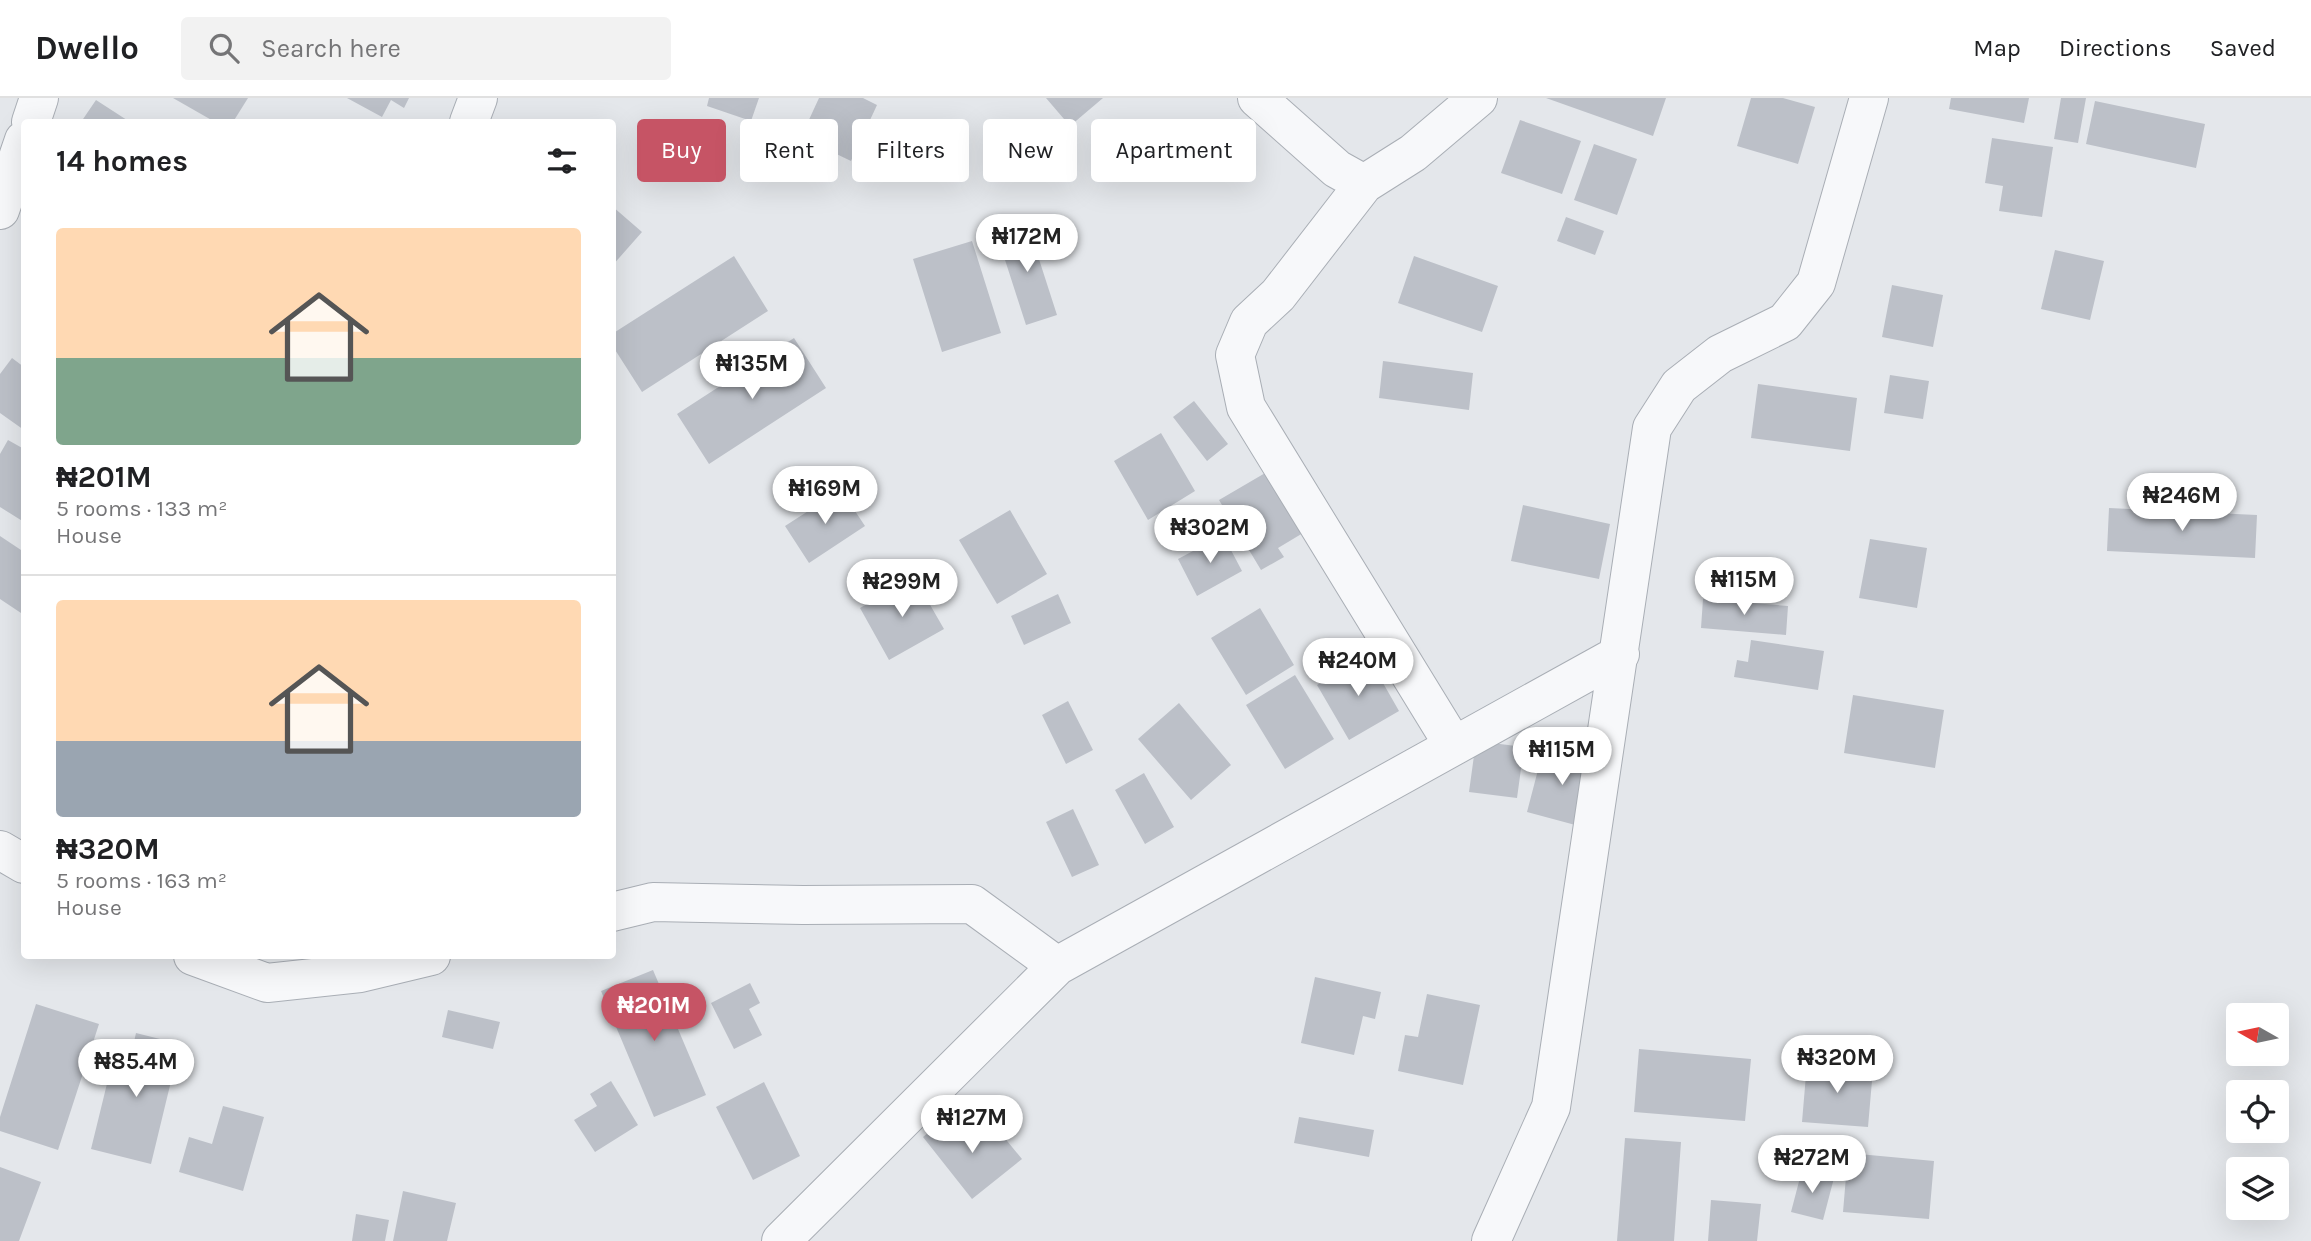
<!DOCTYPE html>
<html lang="en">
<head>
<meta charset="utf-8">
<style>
	body { margin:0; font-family:Karla,sans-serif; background:#f2f2f2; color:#202124; height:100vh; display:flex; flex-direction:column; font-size:26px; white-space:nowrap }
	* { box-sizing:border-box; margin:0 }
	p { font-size:23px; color:#757577 }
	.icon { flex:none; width:38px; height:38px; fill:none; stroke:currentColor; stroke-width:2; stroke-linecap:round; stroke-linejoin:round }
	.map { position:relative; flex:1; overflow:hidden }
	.sheet { position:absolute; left:21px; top:21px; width:595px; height:840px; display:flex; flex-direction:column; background:#fff; border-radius:7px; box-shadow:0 7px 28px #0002 }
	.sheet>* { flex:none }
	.guide { position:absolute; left:637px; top:21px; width:665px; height:63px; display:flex; gap:14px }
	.needle { width:46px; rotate:279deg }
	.tools { position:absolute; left:2226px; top:905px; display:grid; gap:14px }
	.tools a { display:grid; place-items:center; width:63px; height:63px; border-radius:7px; background:#fff; box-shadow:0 7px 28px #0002; font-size:35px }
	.price { position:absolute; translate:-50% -60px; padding:0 16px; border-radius:24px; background:#fff; color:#222; font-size:23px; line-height:46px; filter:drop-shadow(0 2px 4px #0008) }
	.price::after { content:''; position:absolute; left:50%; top:42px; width:21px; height:16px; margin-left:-10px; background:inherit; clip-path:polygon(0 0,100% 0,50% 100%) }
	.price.selected { background:#c65465; color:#fff }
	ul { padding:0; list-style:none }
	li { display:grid; align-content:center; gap:14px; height:371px; padding:0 35px }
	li+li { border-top:2px solid #e0e0e0 }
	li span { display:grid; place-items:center; height:217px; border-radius:7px; color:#555 }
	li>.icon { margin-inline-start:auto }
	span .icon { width:126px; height:126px; fill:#fffc; stroke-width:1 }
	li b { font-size:30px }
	h2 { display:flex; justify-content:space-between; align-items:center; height:84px; padding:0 35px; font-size:30px }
	.tag { padding:0 24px; border-radius:7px; background:#fff; box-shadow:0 7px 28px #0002; font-size:24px; line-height:63px }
	.tag.selected { background:#c65465; color:#fff }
	header { display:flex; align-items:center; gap:42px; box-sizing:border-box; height:98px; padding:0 35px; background:#fff; border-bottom:2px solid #e0e0e0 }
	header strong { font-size:33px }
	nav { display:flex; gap:38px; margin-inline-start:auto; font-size:24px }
	.search { width:490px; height:63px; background:#f2f2f2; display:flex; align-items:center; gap:18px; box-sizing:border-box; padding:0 24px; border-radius:7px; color:#757577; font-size:26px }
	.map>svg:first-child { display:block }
	.building { fill:#bcc0c8 }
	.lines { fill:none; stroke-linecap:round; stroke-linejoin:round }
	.minor-casing { stroke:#a9aeb5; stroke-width:40 }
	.minor { stroke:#f7f8fa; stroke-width:38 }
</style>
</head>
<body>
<header>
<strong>Dwello</strong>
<div class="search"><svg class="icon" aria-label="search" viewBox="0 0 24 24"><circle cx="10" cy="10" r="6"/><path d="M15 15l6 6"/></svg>Search here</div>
<nav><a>Map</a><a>Directions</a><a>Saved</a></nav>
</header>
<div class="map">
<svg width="2311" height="1143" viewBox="0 0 2311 1143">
	<rect width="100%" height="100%" fill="#e4e7eb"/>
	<!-- building -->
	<path class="building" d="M 173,0 L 248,0 L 233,24 L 215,24 Z
		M 347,0 L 409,0 L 404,10 L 391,2 L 382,19 Z
		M 709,0 L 759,0 L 751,23 L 707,8 Z
		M 819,0 L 863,0 L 877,7 L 851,63 L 801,39 Z
		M 1046,0 L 1103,0 L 1070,28 Z
		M 1546,0 L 1666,0 L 1653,38 Z
		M 1751,0 L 1783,0 L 1815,9 L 1798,66 L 1737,48 Z
		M 1951,0 L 2029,0 L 2024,25 L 1949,11 Z
		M 2061,0 L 2086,0 L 2078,45 L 2054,41 Z
		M 96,2 L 130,24 L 81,24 Z
		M 2095,3 L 2205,26 L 2196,70 L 2086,46 Z
		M 1520,22 L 1581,43 L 1562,96 L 1501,75 Z
		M 1992,40 L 2053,49 L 2042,119 L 1999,113 L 2003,88 L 1985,85 Z
		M 1594,46 L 1637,61 L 1617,117 L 1574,102 Z
		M 612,108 L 642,134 L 612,168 Z
		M 1566,119 L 1604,133 L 1595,157 L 1557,143 Z
		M 1027,124 L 1057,217 L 1026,227 L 996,134 Z
		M 972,143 L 1001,235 L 942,254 L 913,161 Z
		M 2055,152 L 2104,163 L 2090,222 L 2041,211 Z
		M 734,158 L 768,213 L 642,294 L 612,247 L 612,236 Z
		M 1414,158 L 1498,188 L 1482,234 L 1398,205 Z
		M 1892,187 L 1943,197 L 1933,249 L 1882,239 Z
		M 794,240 L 826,290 L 709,366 L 677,316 Z
		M 12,260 L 24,269 L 24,332 L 0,315 L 0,276 Z
		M 1383,263 L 1473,275 L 1469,312 L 1379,300 Z
		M 1890,277 L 1929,283 L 1923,321 L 1884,315 Z
		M 1758,286 L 1857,300 L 1850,353 L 1751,340 Z
		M 1194,303 L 1228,346 L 1207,363 L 1173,319 Z
		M 1161,335 L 1195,393 L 1148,422 L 1114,363 Z
		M 8,342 L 24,351 L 24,424 L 0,409 L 0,356 Z
		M 1277,368 L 1313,429 L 1278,450 L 1284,459 L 1261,472 L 1219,402 Z
		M 841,392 L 865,428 L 809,465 L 785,428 Z
		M 1523,407 L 1610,426 L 1599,481 L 1511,463 Z
		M 2109,410 L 2257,417 L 2255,460 L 2107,453 Z
		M 1010,412 L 1047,476 L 997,506 L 959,442 Z
		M 1223,437 L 1242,473 L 1197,498 L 1178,461 Z
		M 0,438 L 24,454 L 24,517 L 0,501 Z
		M 1870,441 L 1927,450 L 1917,510 L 1859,500 Z
		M 914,479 L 944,531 L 889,562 L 860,510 Z
		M 1058,496 L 1071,525 L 1024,547 L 1011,518 Z
		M 1703,501 L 1788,508 L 1786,537 L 1701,530 Z
		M 1260,510 L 1294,567 L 1246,597 L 1211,540 Z
		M 1751,542 L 1824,553 L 1818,592 L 1734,579 L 1737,562 L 1748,564 Z
		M 1367,557 L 1399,613 L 1349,642 L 1317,587 Z
		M 1295,577 L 1334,641 L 1285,671 L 1246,607 Z
		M 1853,597 L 1944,612 L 1935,670 L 1844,655 Z
		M 1068,603 L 1093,652 L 1066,666 L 1042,617 Z
		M 1179,605 L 1231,667 L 1191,702 L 1138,641 Z
		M 1476,643 L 1524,649 L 1517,700 L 1469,694 Z
		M 1544,649 L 1596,663 L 1579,728 L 1527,714 Z
		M 1144,675 L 1174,729 L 1145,746 L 1115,692 Z
		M 1073,711 L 1099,767 L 1072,779 L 1046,724 Z
		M 653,872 L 706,997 L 654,1019 L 601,893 Z
		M 1315,879 L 1381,894 L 1375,921 L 1363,918 L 1354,957 L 1301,945 Z
		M 750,885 L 760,905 L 749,911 L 762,937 L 734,951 L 711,905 Z
		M 1427,896 L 1480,907 L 1463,987 L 1398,973 L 1405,937 L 1418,939 Z
		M 36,906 L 99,926 L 58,1052 L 0,1033 L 0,1019 Z
		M 448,912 L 500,924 L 493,951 L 442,939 Z
		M 136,935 L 180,946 L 151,1066 L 91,1051 L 115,953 L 131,957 Z
		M 1639,951 L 1751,961 L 1745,1023 L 1634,1014 Z
		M 1807,965 L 1873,971 L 1868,1029 L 1802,1024 Z
		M 611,983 L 638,1027 L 595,1054 L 574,1022 L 597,1008 L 590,996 Z
		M 764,984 L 800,1058 L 753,1082 L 716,1009 Z
		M 223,1008 L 264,1019 L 243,1093 L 179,1074 L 189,1039 L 212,1046 Z
		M 950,1017 L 971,1045 L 994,1027 L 1022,1061 L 972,1101 L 923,1039 Z
		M 1299,1019 L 1374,1032 L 1369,1059 L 1294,1045 Z
		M 1625,1040 L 1681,1044 L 1674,1143 L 1617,1143 Z
		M 1848,1055 L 1934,1063 L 1929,1121 L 1843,1114 Z
		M 0,1069 L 41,1084 L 19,1143 L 0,1143 Z
		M 1802,1072 L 1834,1080 L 1823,1122 L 1791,1114 Z
		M 403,1093 L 456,1105 L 447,1143 L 393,1143 Z
		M 1711,1102 L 1761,1106 L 1757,1143 L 1708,1143 Z
		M 356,1116 L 389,1122 L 385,1143 L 352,1143 Z"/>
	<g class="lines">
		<defs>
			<path id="minor" d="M 1257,0 L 1337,71 L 1364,86 L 1413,55 L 1478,0
				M 31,24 L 39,0
				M 469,24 L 478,0
				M 1364,86 L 1278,197 L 1249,224 L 1235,257 L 1246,309 L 1454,648
				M 0,112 L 24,42
				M 0,752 L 24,766
				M 612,814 L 653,804 L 803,807 L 972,806 L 1057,868
				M 193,858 L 267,885 L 360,875 L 431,858
				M 781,1143 L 1057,868 L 1620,556
				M 1491,1143 L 1551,1009 L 1652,330 L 1679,288 L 1720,256 L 1785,224 L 1816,185 L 1869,0"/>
		</defs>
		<!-- minor casing -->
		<use href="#minor" class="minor-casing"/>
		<!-- minor -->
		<use href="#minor" class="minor"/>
	</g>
</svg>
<div class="tools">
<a><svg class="needle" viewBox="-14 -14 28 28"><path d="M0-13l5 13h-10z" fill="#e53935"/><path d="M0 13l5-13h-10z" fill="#757577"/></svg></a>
<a><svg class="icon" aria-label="locate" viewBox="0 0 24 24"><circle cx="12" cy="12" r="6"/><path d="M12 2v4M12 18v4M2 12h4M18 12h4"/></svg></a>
<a><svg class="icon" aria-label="layers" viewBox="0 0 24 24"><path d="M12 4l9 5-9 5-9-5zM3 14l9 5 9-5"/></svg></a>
</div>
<b class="price" style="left:1027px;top:176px">₦172M</b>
<b class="price" style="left:752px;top:303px">₦135M</b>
<b class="price" style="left:825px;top:428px">₦169M</b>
<b class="price" style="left:2182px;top:435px">₦246M</b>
<b class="price" style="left:1210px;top:467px">₦302M</b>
<b class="price" style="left:1744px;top:519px">₦115M</b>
<b class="price" style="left:902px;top:521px">₦299M</b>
<b class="price" style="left:1358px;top:600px">₦240M</b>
<b class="price" style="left:1562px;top:689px">₦115M</b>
<b class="price selected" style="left:654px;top:945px">₦201M</b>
<b class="price" style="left:1837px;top:997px">₦320M</b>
<b class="price" style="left:136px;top:1001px">₦85.4M</b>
<b class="price" style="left:972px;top:1057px">₦127M</b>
<b class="price" style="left:1812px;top:1097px">₦272M</b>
<div class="guide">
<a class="tag selected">Buy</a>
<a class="tag">Rent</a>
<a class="tag">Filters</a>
<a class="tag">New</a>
<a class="tag">Apartment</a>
</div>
<section class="sheet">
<h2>14 homes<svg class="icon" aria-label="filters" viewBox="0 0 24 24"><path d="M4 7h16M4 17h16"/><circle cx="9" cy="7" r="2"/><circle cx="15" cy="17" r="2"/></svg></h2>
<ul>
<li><span style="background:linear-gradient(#ffd9b3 60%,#7fa58c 0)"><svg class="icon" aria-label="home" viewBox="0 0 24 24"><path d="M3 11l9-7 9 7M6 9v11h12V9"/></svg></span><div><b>₦201M</b><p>5 rooms · 133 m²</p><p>House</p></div></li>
<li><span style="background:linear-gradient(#ffd9b3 65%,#9aa5b1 0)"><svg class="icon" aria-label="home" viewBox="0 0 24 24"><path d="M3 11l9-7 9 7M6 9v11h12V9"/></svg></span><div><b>₦320M</b><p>5 rooms · 163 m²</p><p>House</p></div></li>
</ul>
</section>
</div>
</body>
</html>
